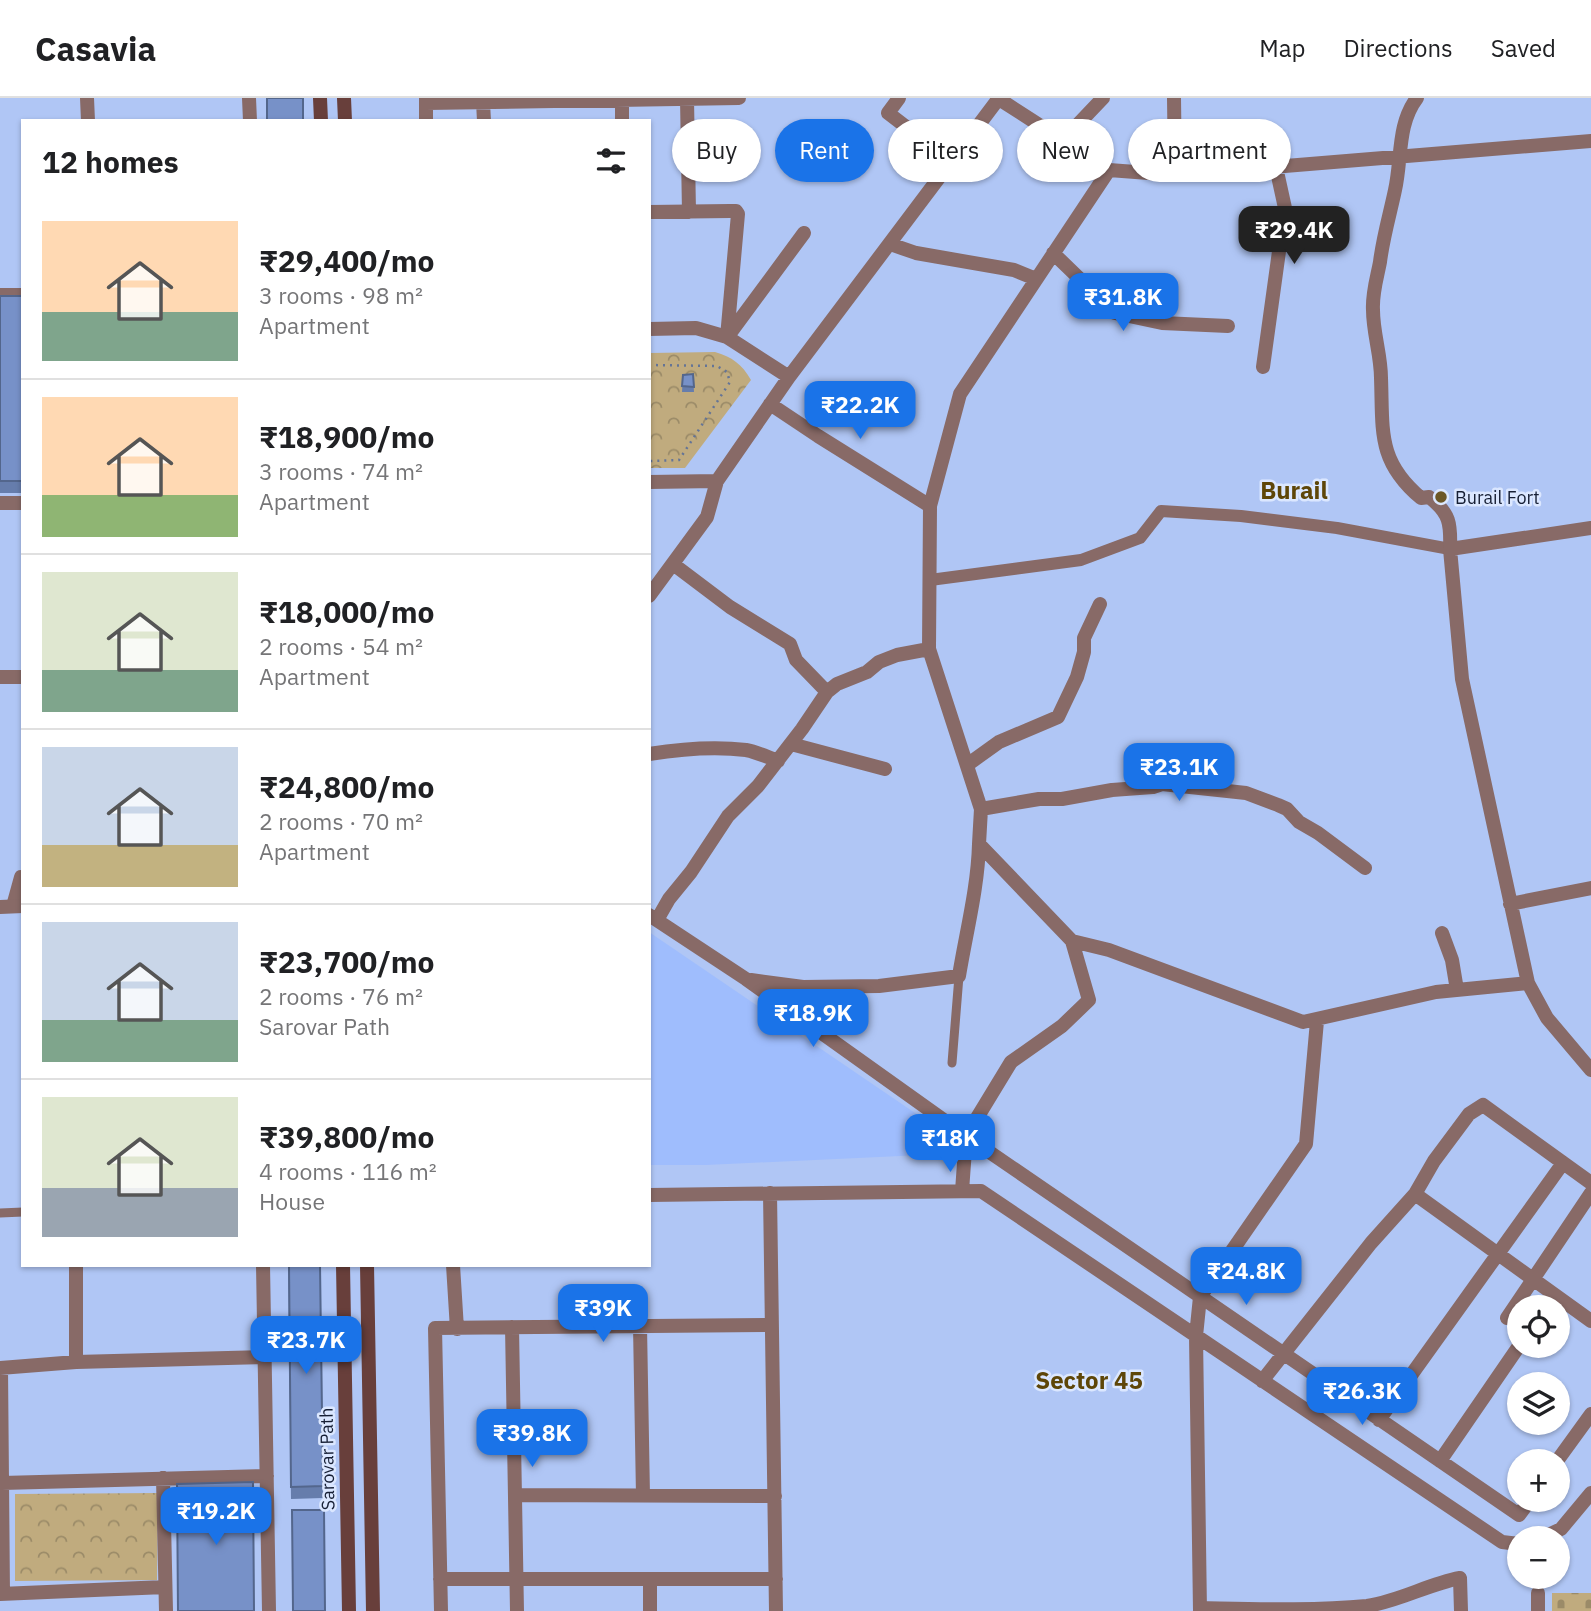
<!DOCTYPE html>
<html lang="en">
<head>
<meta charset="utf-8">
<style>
	body { margin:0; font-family:"IBM Plex Sans",sans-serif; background:#f2f2f2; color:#202124; height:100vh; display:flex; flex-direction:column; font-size:26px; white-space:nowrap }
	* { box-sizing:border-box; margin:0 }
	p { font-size:23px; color:#757577 }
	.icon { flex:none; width:38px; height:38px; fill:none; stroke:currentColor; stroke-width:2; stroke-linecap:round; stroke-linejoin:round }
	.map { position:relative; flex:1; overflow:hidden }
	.sheet { position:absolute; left:21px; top:21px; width:630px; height:1148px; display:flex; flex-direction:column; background:#fff; border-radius:0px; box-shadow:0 2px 5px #0004 }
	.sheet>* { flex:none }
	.top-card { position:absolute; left:672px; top:21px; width:665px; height:63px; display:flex; gap:14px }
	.tools { position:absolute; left:1507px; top:1197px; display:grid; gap:14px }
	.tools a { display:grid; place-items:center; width:63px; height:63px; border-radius:50%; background:#fff; box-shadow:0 2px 5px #0004; font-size:35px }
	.price { position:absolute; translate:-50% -60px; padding:0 16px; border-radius:14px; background:#1a73e8; color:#fff; font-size:23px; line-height:46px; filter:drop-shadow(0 2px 4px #0008) }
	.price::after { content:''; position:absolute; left:50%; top:42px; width:21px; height:16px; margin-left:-10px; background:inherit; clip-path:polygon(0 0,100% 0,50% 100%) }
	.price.active { background:#222; color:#fff }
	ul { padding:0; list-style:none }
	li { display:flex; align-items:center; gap:21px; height:175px; padding:0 21px }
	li+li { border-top:2px solid #e0e0e0 }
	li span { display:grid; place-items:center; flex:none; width:196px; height:140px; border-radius:0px; color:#555 }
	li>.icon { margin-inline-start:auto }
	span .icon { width:84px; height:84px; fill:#fffc; stroke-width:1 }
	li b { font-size:30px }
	h2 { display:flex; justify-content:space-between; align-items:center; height:84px; padding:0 21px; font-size:30px }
	.pill { padding:0 24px; border-radius:32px; background:#fff; box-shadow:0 2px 5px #0004; font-size:24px; line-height:63px }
	.pill.active { background:#1a73e8; color:#fff }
	header { display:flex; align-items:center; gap:42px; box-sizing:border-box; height:98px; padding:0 35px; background:#fff; border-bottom:2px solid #e0e0e0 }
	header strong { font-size:33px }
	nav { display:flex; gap:38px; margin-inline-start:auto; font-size:24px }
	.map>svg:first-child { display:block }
	.built { fill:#9fbdfd }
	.cemetery { fill:url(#cemetery-stones) }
	.park { fill:url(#park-crowns) }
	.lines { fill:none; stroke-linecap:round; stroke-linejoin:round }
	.path { stroke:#647496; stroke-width:2.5; stroke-dasharray:2 5; stroke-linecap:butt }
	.service { stroke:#886a67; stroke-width:9 }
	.pedestrian { stroke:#886a67; stroke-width:12 }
	.minor { stroke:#886a67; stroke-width:14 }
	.tertiary { stroke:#886a67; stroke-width:14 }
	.secondary { stroke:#683f3b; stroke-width:14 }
	.wall { fill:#667dac }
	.building { fill:#7791c8; stroke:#53668c; stroke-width:2 }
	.poi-dot { fill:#6c5726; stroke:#dbe7ff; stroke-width:2.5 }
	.labels { text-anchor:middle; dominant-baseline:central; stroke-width:5; stroke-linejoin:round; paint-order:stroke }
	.poi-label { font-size:18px; fill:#161f35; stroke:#dbe7ff; text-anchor:start }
	.street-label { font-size:18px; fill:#161f35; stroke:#dbe7ff }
	.district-label { font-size:24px; font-weight:bold; fill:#5e4608; stroke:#dbe7ff }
</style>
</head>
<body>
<header>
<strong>Casavia</strong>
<nav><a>Map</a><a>Directions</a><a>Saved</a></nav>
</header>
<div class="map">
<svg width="1591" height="1513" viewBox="0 0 1591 1513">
	<defs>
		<pattern id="cemetery-stones" width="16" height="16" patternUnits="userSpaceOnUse" patternTransform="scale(1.75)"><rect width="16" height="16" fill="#c0ab7e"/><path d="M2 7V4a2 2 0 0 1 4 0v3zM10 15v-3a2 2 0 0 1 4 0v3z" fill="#9b8b68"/></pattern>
		<pattern id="park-crowns" width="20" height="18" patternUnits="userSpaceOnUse" patternTransform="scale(1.75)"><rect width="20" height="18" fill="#c0ab7e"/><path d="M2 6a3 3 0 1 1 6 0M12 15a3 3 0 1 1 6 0" fill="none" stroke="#9b8b68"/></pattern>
	</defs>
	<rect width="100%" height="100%" fill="#b0c6f5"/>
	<!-- built -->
	<path class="built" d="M 649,834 L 943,1034 L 943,1056 L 706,1067 L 649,1067 Z"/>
	<!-- cemetery -->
	<path class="cemetery" d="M 1552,1495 L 1591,1495 L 1591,1513 L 1552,1513 Z"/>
	<!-- park -->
	<path class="park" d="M 715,254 C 732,259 742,266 751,282 L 685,370 L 649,370 L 649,255 Z
		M 158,1395 L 157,1482 L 15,1483 L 15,1396 Z"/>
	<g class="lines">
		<!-- path -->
		<path class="path" d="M 649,267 L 717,268 L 727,274 L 730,284 L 679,362 L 649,363"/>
		<!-- service -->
		<path class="service" d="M 952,965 L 959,878
			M 0,1115 L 23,1114"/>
		<!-- pedestrian -->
		<path class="pedestrian" d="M 930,482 L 1081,462 L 1140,440 L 1161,413 L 1241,418 L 1337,430 L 1450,451"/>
		<!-- minor -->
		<path class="minor" d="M 87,0 L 88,23
			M 249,0 L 250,23
			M 426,0 L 426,23
			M 899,0 L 888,15 L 952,64
			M 1174,0 L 1175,77
			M 1417,0 C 1397,26 1402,61 1395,92 C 1390,116 1383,139 1380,164 C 1377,180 1372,195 1373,212 C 1373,235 1381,257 1381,280 C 1383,333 1377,363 1421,400 L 1429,399 C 1450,415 1451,426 1450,451 L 1462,581 L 1528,885 L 1547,920 L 1591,972
			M 687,1 L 689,114
			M 999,1 L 1109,72 L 1175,77 L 1591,43
			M 622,2 L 622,23
			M 483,4 L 484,23
			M 426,5 L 739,0
			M 1063,42 L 1103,0
			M 1109,72 L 960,296 L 930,408 L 929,551 L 981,711 L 979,746 L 1072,843 L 1089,902 L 1062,928 L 1011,964 L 966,1038 L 1519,1417 L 1530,1402
			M 649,114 L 730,113 L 736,113 L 738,116 L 727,239
			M 890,146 L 916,155 L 1014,172 L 1036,181
			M 1053,155 L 1115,215 L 1162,225 L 1228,228
			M 0,197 L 23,197
			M 649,231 L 696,230 L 727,239 L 789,279
			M 728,238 L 804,135
			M 1263,269 L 1285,110 L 1276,69
			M 770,306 L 818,338 L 930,408
			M 649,384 L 717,383 L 789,279 L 999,0
			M 0,405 L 23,405
			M 1450,451 L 1591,430
			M 673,466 L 730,509 L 790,546 L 796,562 L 827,594
			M 649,498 L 707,419 L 717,383
			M 0,579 L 23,579
			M 791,646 L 885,671
			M 649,656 C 680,651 715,648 746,652 C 757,654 767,659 778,663
			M 967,667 L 999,644 L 1058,619 L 1077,579 L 1084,554 L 1084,540 L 1100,506
			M 981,711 L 1039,701 L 1062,701 L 1112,692 L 1153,689 L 1162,686 L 1246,695 L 1278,707 L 1287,711 L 1299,724 L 1318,735 L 1365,770
			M 1510,806 L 1591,790
			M 13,808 L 21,779 L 23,779
			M 649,817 L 746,881 L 966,1038 L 962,1093
			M 657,822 L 669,801 L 691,774 L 728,718 L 758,688 L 802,631 L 827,594 L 837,586 L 867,574 L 879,564 L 897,557 L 929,551
			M 1442,835 L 1452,862 L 1457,892
			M 1072,843 L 1109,852 L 1303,924 L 1436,894 L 1528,885
			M 751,882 L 803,889 L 879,888 L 959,878 C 966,835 978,789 979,746
			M 770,1095 L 776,1513
			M 1415,1096 L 1591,1223
			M 649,1097 L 981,1093 L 1502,1444 L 1519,1446
			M 263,1167 L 269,1513
			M 453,1167 L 457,1231
			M 1507,1220 L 1591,1095
			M 640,1228 L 643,1398
			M 512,1229 L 517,1513
			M 76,1264 L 76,1167
			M 0,1270 L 76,1264 L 265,1259
			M 1,1270 L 3,1496
			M 1262,1283 L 1371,1145 L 1415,1096 L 1434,1063 L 1469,1016 L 1483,1007 L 1591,1085
			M 1379,1322 L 1563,1065
			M 1440,1363 L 1519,1248
			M 1557,1363 L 1591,1316
			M 163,1380 L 166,1513
			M 2,1385 L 267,1378
			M 515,1397 L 775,1398
			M 1542,1440 L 1561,1431 L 1591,1395
			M 440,1481 L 776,1481
			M 650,1481 L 650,1513
			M 1538,1495 L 1538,1513
			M 0,1496 L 165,1489
			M 1200,1510 C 1255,1511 1313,1513 1367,1508 C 1400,1503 1428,1486 1460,1480 L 1461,1513
			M 441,1513 L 435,1230 L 772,1227
			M 1200,1513 L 1196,1238 L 1200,1199 L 1306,1046 L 1317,923"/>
		<!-- tertiary -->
		<path class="tertiary" d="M 0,809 L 23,808"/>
		<!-- secondary -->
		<path class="secondary" d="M 320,0 L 321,23
			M 344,0 L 345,23
			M 343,1167 L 349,1513
			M 367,1167 L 373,1513"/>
	</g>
	<!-- wall -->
	<path class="wall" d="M 0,198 L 23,198 L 23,395 L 0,395 Z
		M 693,276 L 694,294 L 682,294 L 683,277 Z
		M 288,1167 L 320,1167 L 323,1400 L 291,1401 Z"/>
	<!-- building -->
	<path class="building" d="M 267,0 L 303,0 L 303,23 L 267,23 Z
		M 0,198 L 23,198 L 23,383 L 0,383 Z
		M 693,276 L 694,289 L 682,288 L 683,277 Z
		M 289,1167 L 320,1167 L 323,1388 L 291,1389 Z
		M 253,1384 L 254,1513 L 178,1513 L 177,1386 Z
		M 292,1412 L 324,1412 L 325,1513 L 293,1513 Z"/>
	<!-- markers -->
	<circle class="poi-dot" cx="1441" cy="399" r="7"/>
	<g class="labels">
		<!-- poi labels -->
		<g class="poi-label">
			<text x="1455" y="399">Burail Fort</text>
		</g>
		<!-- street labels -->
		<g class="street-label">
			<text transform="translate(327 1361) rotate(-91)">Sarovar Path</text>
		</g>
		<!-- district labels -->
		<g class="district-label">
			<text x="1294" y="392">Burail</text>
			<text x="1089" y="1282">Sector 45</text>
		</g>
	</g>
</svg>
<div class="tools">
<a><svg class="icon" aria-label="locate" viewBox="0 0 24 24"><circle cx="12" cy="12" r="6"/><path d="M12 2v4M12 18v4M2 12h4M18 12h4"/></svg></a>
<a><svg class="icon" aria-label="layers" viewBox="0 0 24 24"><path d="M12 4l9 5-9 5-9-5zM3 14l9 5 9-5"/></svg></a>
<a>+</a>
<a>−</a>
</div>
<b class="price active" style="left:1294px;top:168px">₹29.4K</b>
<b class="price" style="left:1123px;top:235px">₹31.8K</b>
<b class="price" style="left:860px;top:343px">₹22.2K</b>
<b class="price" style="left:1179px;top:705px">₹23.1K</b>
<b class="price" style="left:813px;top:951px">₹18.9K</b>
<b class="price" style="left:950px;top:1076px">₹18K</b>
<b class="price" style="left:1246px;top:1209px">₹24.8K</b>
<b class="price" style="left:603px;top:1246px">₹39K</b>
<b class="price" style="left:306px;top:1278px">₹23.7K</b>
<b class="price" style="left:1362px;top:1329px">₹26.3K</b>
<b class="price" style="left:532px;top:1371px">₹39.8K</b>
<b class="price" style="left:216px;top:1449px">₹19.2K</b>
<div class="top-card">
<a class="pill">Buy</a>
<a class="pill active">Rent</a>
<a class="pill">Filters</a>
<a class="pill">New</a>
<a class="pill">Apartment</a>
</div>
<section class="sheet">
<h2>12 homes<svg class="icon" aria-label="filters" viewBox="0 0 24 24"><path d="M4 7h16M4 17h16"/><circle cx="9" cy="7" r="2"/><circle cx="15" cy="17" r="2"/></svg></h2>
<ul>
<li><span style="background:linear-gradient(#ffd9b3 65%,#7fa58c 0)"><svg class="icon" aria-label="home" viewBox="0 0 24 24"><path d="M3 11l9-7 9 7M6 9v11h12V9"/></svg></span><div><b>₹29,400/mo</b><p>3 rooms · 98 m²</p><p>Apartment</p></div></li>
<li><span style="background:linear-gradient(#ffd9b3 70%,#8fb573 0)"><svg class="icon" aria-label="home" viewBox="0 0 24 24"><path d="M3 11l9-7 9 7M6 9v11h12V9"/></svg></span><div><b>₹18,900/mo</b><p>3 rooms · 74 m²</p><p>Apartment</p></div></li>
<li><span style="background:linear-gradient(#dfe7d0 70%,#7fa58c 0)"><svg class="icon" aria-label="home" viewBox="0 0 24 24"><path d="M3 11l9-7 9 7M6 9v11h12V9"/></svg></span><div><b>₹18,000/mo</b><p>2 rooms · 54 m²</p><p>Apartment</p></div></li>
<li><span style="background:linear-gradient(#c9d6e8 70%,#c2b280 0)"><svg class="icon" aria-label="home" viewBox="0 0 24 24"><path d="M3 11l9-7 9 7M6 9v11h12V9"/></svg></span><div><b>₹24,800/mo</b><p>2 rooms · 70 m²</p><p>Apartment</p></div></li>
<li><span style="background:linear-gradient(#c9d6e8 70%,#7fa58c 0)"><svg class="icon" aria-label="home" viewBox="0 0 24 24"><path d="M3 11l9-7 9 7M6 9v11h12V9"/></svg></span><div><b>₹23,700/mo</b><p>2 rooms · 76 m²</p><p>Sarovar Path</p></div></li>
<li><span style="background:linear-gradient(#dfe7d0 65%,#9aa5b1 0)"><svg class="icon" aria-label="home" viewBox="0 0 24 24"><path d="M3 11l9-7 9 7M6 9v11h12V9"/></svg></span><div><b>₹39,800/mo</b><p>4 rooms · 116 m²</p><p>House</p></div></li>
</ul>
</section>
</div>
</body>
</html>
